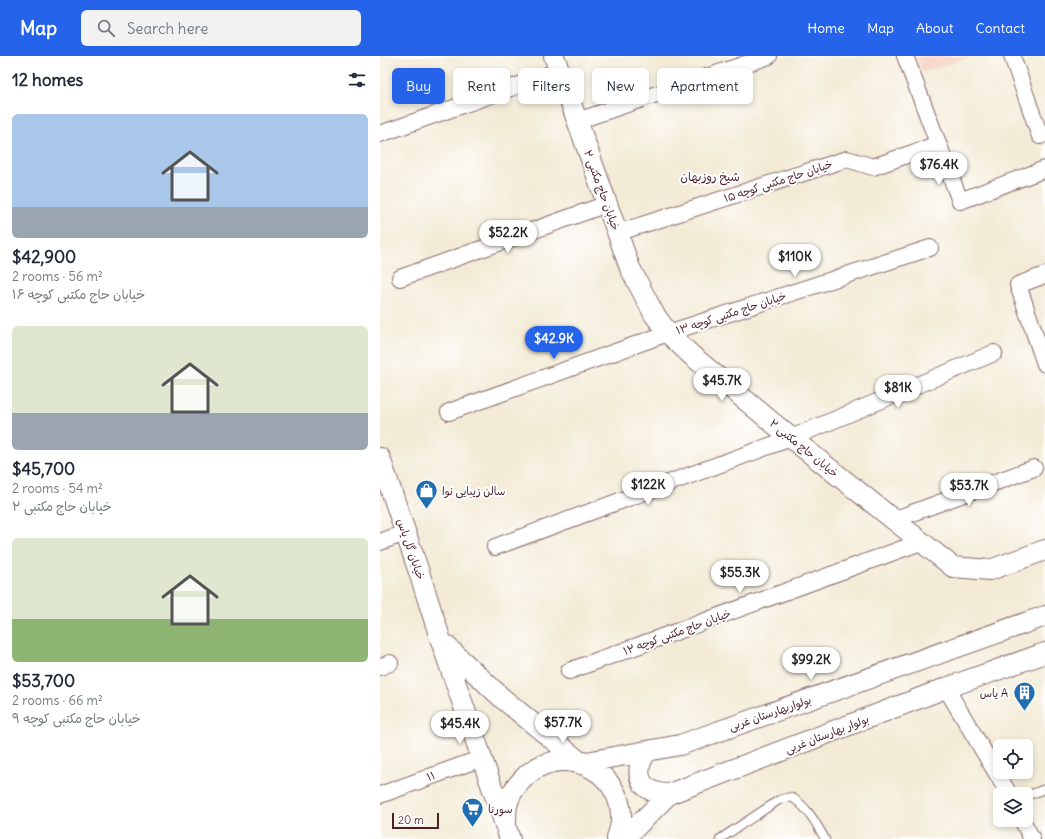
<!DOCTYPE html>
<html lang="en">
<head>
<meta charset="utf-8">
<style>
	body { margin:0; font-family:Delius,"Playpen Sans Arabic",sans-serif; background:#f2f2f3; color:#1f2937; height:100vh; display:flex; flex-direction:column; font-size:15px; white-space:nowrap }
	* { box-sizing:border-box; margin:0 }
	p { font-size:13px; color:#747a83 }
	.icon { flex:none; width:22px; height:22px; fill:none; stroke:currentColor; stroke-width:2; stroke-linecap:round; stroke-linejoin:round }
	.map { position:relative; flex:1; overflow:hidden }
	.details { display:flex; flex-direction:column; background:#fff; width:380px }
	.details>* { flex:none }
	.banner { position:absolute; left:12px; top:12px; width:380px; height:36px; display:flex; gap:8px }
	.tools { position:absolute; left:613px; top:683px; display:grid; gap:8px }
	.tools a { display:grid; place-items:center; width:40px; height:40px; border-radius:6px; background:#fff; box-shadow:0 2px 6px #0003; font-size:20px }
	.scale { position:absolute; left:12px; bottom:10px; width:47px; box-sizing:border-box; padding-left:4px; border:2px solid #4a1f2b; border-top:0; font-size:11px; line-height:14px; white-space:nowrap; color:#4a1f2b; -webkit-text-stroke:3px #fff; paint-order:stroke }
	.price { position:absolute; translate:-50% -34px; padding:0 9px; border-radius:14px; background:#fff; color:#222; font-size:13px; line-height:26px; filter:drop-shadow(0 1px 2px #0008) }
	.price::after { content:''; position:absolute; left:50%; top:24px; width:12px; height:9px; margin-left:-6px; background:inherit; clip-path:polygon(0 0,100% 0,50% 100%) }
	.price.selected { background:#2563eb; color:#fff }
	ul { padding:0; list-style:none }
	li { display:grid; align-content:center; gap:8px; height:212px; padding:0 12px }
	li span { display:grid; place-items:center; height:124px; border-radius:6px; color:#555 }
	li>.icon { margin-inline-start:auto }
	span .icon { width:72px; height:72px; fill:#fffc; stroke-width:1 }
	li b { font-size:17px }
	h2 { display:flex; justify-content:space-between; align-items:center; height:48px; padding:0 12px; font-size:17px }
	.chip { padding:0 14px; border-radius:6px; background:#fff; box-shadow:0 2px 6px #0003; font-size:14px; line-height:36px }
	.chip.selected { background:#2563eb; color:#fff }
	header { display:flex; align-items:center; gap:24px; box-sizing:border-box; height:56px; padding:0 20px; background:#2563eb; color:#fff }
	header strong { font-size:19px }
	nav { display:flex; gap:22px; margin-inline-start:auto; font-size:14px }
	.search { width:280px; height:36px; background:#f2f2f3; display:flex; align-items:center; gap:10px; box-sizing:border-box; padding:0 14px; border-radius:6px; color:#747a83; font-size:15px }
	main { display:flex; flex:1; min-height:0 }
	.map>svg:first-child { display:block }
	.built { fill:#f5d2c2 }
	.lines { fill:none; stroke-linecap:round; stroke-linejoin:round }
	.service-casing { stroke:#856667; stroke-width:10 }
	.minor-casing { stroke:#856667; stroke-width:18 }
	.tertiary-casing { stroke:#856667; stroke-width:22 }
	.service { stroke:#fff; stroke-width:8 }
	.minor { stroke:#fff; stroke-width:16 }
	.tertiary { stroke:#fff; stroke-width:20 }
	.labels { text-anchor:middle; dominant-baseline:central; stroke-width:4; stroke-linejoin:round; paint-order:stroke }
	.street-label { font-size:11px; fill:#4a1f2b; stroke:#fff }
	.poi-label { font-size:11px; fill:#4a1f2b; stroke:#fff; text-anchor:start }
	.neighbourhood-label { font-size:12px; fill:#4a1f2b; stroke:#fff }
</style>
</head>
<body>
<header>
<strong>Map</strong>
<div class="search"><svg class="icon" aria-label="search" viewBox="0 0 24 24"><circle cx="10" cy="10" r="6"/><path d="M15 15l6 6"/></svg>Search here</div>
<nav><a>Home</a><a>Map</a><a>About</a><a>Contact</a></nav>
</header>
<main>
<section class="details">
<h2>12 homes<svg class="icon" aria-label="filters" viewBox="0 0 24 24"><path d="M4 7h16M4 17h16"/><circle cx="9" cy="7" r="2"/><circle cx="15" cy="17" r="2"/></svg></h2>
<ul>
<li><span style="background:linear-gradient(#a9c7e8 75%,#9aa5b1 0)"><svg class="icon" aria-label="home" viewBox="0 0 24 24"><path d="M3 11l9-7 9 7M6 9v11h12V9"/></svg></span><div><b>$42,900</b><p>2 rooms · 56 m²</p><p>خیابان حاج مکتبی کوچه ۱۶</p></div></li>
<li><span style="background:linear-gradient(#dfe7d0 70%,#9aa5b1 0)"><svg class="icon" aria-label="home" viewBox="0 0 24 24"><path d="M3 11l9-7 9 7M6 9v11h12V9"/></svg></span><div><b>$45,700</b><p>2 rooms · 54 m²</p><p>خیابان حاج مکتبی ۲</p></div></li>
<li><span style="background:linear-gradient(#dfe7d0 65%,#8fb573 0)"><svg class="icon" aria-label="home" viewBox="0 0 24 24"><path d="M3 11l9-7 9 7M6 9v11h12V9"/></svg></span><div><b>$53,700</b><p>2 rooms · 66 m²</p><p>خیابان حاج مکتبی کوچه ۹</p></div></li>
</ul>
</section>
<div class="map">
<svg width="665" height="783" viewBox="0 0 665 783">
	<rect width="100%" height="100%" fill="#fff"/>
	<filter id="ink" filterUnits="userSpaceOnUse"><feTurbulence type="fractalNoise" baseFrequency=".025" numOctaves="2"/><feDisplacementMap in="SourceGraphic" scale="8" xChannelSelector="R" yChannelSelector="G"/><feConvolveMatrix kernelMatrix="1 2 1 2 8 2 1 2 1" color-interpolation-filters="sRGB"/></filter>
	<filter id="wash" filterUnits="userSpaceOnUse"><feTurbulence type="fractalNoise" baseFrequency=".012" numOctaves="4" result="noise"/><feDisplacementMap in="SourceGraphic" scale="16" xChannelSelector="R" yChannelSelector="G"/><feGaussianBlur stdDeviation="0.9" result="paint"/><feColorMatrix in="noise" values="0 0 0 0 0 0 0 0 0 0 0 0 0 0 0 0 0 1.4 0 .05"/><feComposite in="paint" operator="in"/></filter>
	<g filter="url(#wash)">
		<rect width="100%" height="100%" fill="#f3ebd6"/>
		<!-- built -->
		<path class="built" d="M 536,0 L 592,0 L 542,17 Z"/>
	</g>
	<g filter="url(#ink)">
		<g class="lines">
			<defs>
				<path id="service" d="M 646,740 L 665,733
					M 340,783 L 399,744 L 411,741 C 427,750 436,767 445,783"/>
				<path id="minor" d="M 525,0 L 580,145 L 665,113
					M 632,0 L 660,80 L 665,78
					M 197,65 L 389,0
					M 0,78 L 179,15
					M 237,177 L 467,103 L 493,111 L 558,88
					M 665,219 L 638,229 L 665,308
					M 20,222 L 227,148
					M 69,356 L 288,277 L 550,192
					M 513,464 L 654,412
					M 0,486 L 25,477
					M 115,491 L 411,382 L 614,297
					M 0,611 L 10,607
					M 189,615 L 541,486
					M 566,632 L 629,738
					M 0,739 L 102,702
					M 642,764 L 652,783"/>
				<path id="tertiary" d="M 174,0 L 250,212 L 274,258 L 288,277 L 310,298 L 411,382 L 573,511 L 610,514 L 665,494
					M 0,402 L 39,516 L 61,585 L 130,783
					M 61,585 L 122,642 L 201,707 L 300,689 L 665,560
					M 267,695 C 251,718 261,738 289,738
					M 126,768 C 126,762 126,756 127,750 C 129,740 135,731 142,724 C 177,684 244,712 241,765 C 241,771 238,777 237,783
					M 244,783 L 289,738 L 566,632 L 665,597"/>
			</defs>
			<!-- service casing -->
			<use href="#service" class="service-casing"/>
			<!-- minor casing -->
			<use href="#minor" class="minor-casing"/>
			<!-- tertiary casing -->
			<use href="#tertiary" class="tertiary-casing"/>
			<!-- service -->
			<use href="#service" class="service"/>
			<!-- minor -->
			<use href="#minor" class="minor"/>
			<!-- tertiary -->
			<use href="#tertiary" class="tertiary"/>
		</g>
	</g>
	<!-- icons -->
	<defs>
		<symbol id="shop-pin" viewBox="-11 -11 22 30"><path d="M0 17L-7.5 6A9.5 9.5 0 1 1 7.5 6Z" fill="#1f6fb2" stroke="#fff"/><path d="M-5-2.5h2.3a2.7 3.5 0 0 1 5.4 0H5L5.5 6h-11ZM-1.5-2.5h3a1.5 2.3 0 0 0-3 0Z" fill="#fff"/></symbol>
		<symbol id="building-pin" viewBox="-11 -11 22 30"><path d="M0 17L-7.5 6A9.5 9.5 0 1 1 7.5 6Z" fill="#1f6fb2" stroke="#fff"/><path d="M-4-6H4V6H1V3H-1V6H-4ZM-2.5-4.3h1.7v1.8h-1.7ZM.8-4.3h1.7v1.8H.8ZM-2.5-1h1.7V.8h-1.7ZM.8-1h1.7V.8H.8Z" fill="#fff"/></symbol>
		<symbol id="supermarket-pin" viewBox="-11 -11 22 30"><path d="M0 17L-7.5 6A9.5 9.5 0 1 1 7.5 6Z" fill="#1f6fb2" stroke="#fff"/><path d="M-6-5.5h2.5l.6 2H6L4.5 2H-2.5L-4.4-4H-6ZM-1.5 3.2a1.3 1.3 0 1 0 .1 0ZM3 3.2a1.3 1.3 0 1 0 .1 0Z" fill="#fff"/></symbol>
	</defs>
	<g fill-rule="evenodd">
		<use href="#shop-pin" x="34" y="422" width="25" height="34"/>
		<use href="#building-pin" x="632" y="624" width="25" height="34"/>
		<use href="#supermarket-pin" x="80" y="740" width="25" height="34"/>
	</g>
	<g class="labels">
		<!-- street labels -->
		<g class="street-label">
			<text transform="translate(398 125) rotate(-18)">خیابان حاج مکتبی کوچه ۱۵</text>
			<text transform="translate(222 134) rotate(70)">خیابان حاج مکتبی ۲</text>
			<text transform="translate(351 257) rotate(-18)">خیابان حاج مکتبی کوچه ۱۳</text>
			<text transform="translate(424 392) rotate(39)">خیابان حاج مکتبی ۲</text>
			<text transform="translate(31 493) rotate(71)">خیابان گل یاس</text>
			<text transform="translate(297 576) rotate(-20)">خیابان حاج مکتبی کوچه ۱۲</text>
			<text transform="translate(390 657) rotate(-19)">بولواربهارستان غربی</text>
			<text transform="translate(447 678) rotate(-21)">بولوار بهارستان غربی</text>
			<text transform="translate(51 720) rotate(-20)">۱۱</text>
		</g>
		<!-- poi labels -->
		<g class="poi-label">
			<text x="62" y="435">سالن زیبایی نوا</text>
			<text x="628" y="637" text-anchor="end">یاس A</text>
			<text x="108" y="753">سورنا</text>
		</g>
		<!-- neighbourhood labels -->
		<g class="neighbourhood-label">
			<text x="330" y="120">شیخ روزبهان</text>
		</g>
	</g>
</svg>
<div class="tools">
<a><svg class="icon" aria-label="locate" viewBox="0 0 24 24"><circle cx="12" cy="12" r="6"/><path d="M12 2v4M12 18v4M2 12h4M18 12h4"/></svg></a>
<a><svg class="icon" aria-label="layers" viewBox="0 0 24 24"><path d="M12 4l9 5-9 5-9-5zM3 14l9 5 9-5"/></svg></a>
</div>
<div class="scale">20 m</div>
<b class="price" style="left:559px;top:130px">$76.4K</b>
<b class="price" style="left:128px;top:198px">$52.2K</b>
<b class="price" style="left:415px;top:222px">$110K</b>
<b class="price selected" style="left:174px;top:304px">$42.9K</b>
<b class="price" style="left:342px;top:346px">$45.7K</b>
<b class="price" style="left:518px;top:353px">$81K</b>
<b class="price" style="left:268px;top:450px">$122K</b>
<b class="price" style="left:589px;top:451px">$53.7K</b>
<b class="price" style="left:360px;top:538px">$55.3K</b>
<b class="price" style="left:431px;top:625px">$99.2K</b>
<b class="price" style="left:183px;top:688px">$57.7K</b>
<b class="price" style="left:80px;top:689px">$45.4K</b>
<div class="banner">
<a class="chip selected">Buy</a>
<a class="chip">Rent</a>
<a class="chip">Filters</a>
<a class="chip">New</a>
<a class="chip">Apartment</a>
</div>
</div>
</main>
</body>
</html>
